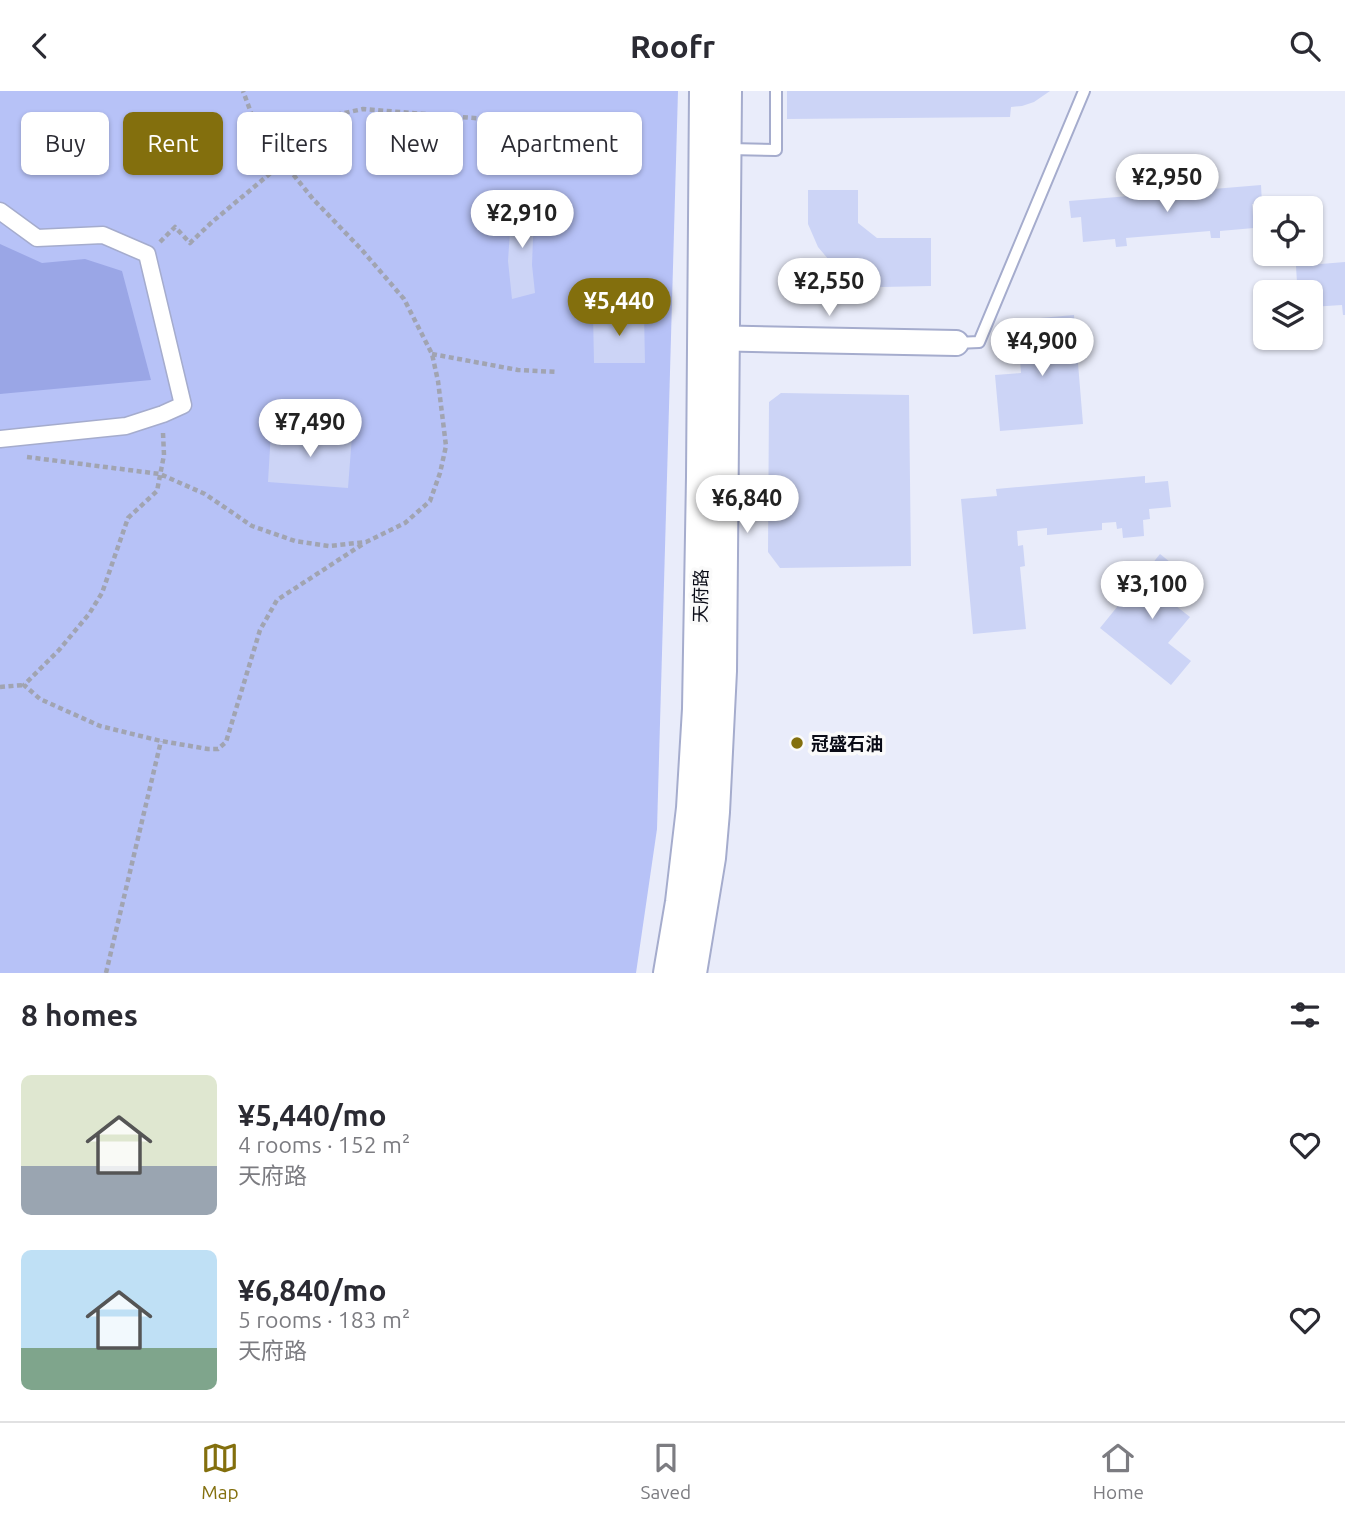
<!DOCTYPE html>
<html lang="en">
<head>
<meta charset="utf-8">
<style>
	body { margin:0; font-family:Ubuntu,"Noto Sans SC",sans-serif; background:#f2f2f3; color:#2b2b33; height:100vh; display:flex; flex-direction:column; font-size:26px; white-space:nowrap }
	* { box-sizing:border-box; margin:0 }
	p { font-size:23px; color:#7c7c81 }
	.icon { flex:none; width:38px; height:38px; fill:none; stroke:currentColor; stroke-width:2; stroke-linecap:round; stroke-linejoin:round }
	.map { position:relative; height:882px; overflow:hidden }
	.details { display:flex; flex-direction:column; background:#fff; flex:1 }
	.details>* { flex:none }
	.hud { position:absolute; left:21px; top:21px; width:700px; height:63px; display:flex; gap:14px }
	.controls { position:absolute; left:1253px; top:105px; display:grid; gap:14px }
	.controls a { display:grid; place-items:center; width:70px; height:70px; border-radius:10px; background:#fff; box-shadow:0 2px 5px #0004; font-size:35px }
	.price { position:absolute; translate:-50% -60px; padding:0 16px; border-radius:24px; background:#fff; color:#222; font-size:23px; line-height:46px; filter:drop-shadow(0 2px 4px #0008) }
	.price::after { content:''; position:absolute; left:50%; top:42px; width:21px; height:16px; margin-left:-10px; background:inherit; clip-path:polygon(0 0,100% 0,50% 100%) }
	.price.current { background:#836f0d; color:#fff }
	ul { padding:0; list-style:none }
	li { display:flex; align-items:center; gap:21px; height:175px; padding:0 21px }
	li span { display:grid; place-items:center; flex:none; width:196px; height:140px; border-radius:10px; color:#555 }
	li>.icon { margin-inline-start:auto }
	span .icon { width:84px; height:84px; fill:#fffc; stroke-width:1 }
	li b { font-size:30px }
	h2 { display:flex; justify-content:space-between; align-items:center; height:84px; padding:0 21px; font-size:30px }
	.chip { padding:0 24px; border-radius:10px; background:#fff; box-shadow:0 2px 5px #0004; font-size:24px; line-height:63px }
	.chip.current { background:#836f0d; color:#fff }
	header { display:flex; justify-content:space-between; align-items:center; height:91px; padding:0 21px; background:#fff; font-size:32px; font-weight:600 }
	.tabs { display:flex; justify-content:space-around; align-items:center; height:98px; border-top:2px solid #e1e1e2; background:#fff; font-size:19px; color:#7c7c81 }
	.tabs a { display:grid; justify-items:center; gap:4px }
	.tabs .current { color:#836f0d }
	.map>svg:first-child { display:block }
	.green { fill:#b7c2f7 }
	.water { fill:#9aa6e6 }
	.building { fill:#ccd4f6 }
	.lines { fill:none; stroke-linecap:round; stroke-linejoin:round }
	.service-casing { stroke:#a5accd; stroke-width:14 }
	.pedestrian-casing { stroke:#a5accd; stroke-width:19 }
	.tertiary-casing { stroke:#a5accd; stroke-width:28 }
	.secondary-casing { stroke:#a5accd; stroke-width:32 }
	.path { stroke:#a1a4b1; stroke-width:4.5; stroke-dasharray:5 3.5; stroke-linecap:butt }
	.service { stroke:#fff; stroke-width:10 }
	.pedestrian { stroke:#fff; stroke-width:16 }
	.tertiary { stroke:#fff; stroke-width:24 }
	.secondary { stroke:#fff; stroke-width:28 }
	.poi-dot { fill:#836f0d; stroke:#fafafa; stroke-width:2.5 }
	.labels { text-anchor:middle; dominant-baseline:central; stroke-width:7; stroke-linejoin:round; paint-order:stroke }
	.street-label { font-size:18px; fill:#0a0c17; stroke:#fafafa }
	.poi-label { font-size:18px; font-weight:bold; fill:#0a0c17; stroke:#fafafa; text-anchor:start }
</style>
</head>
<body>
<header><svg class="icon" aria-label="back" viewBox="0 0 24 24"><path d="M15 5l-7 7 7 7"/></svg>Roofr<svg class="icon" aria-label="search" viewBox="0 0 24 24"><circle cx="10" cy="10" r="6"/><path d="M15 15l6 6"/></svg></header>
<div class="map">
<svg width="1345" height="882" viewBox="0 0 1345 882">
	<rect width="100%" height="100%" fill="#e9ecfa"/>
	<!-- green -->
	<path class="green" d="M 0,0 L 678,0 L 657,738 L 636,882 L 0,882 Z"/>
	<!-- water -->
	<path class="water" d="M 0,153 L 42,172 L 85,168 L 122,180 L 151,289 L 0,303 Z"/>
	<!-- building -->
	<path class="building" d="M 787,0 L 1050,0 L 1034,11 L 1022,15 L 1011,16 L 1010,26 L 787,28 Z
		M 1261,94 L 1262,112 L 1252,113 L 1254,137 L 1220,140 L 1220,147 L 1211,147 L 1210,140 L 1126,147 L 1127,155 L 1116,156 L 1115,148 L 1083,151 L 1081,126 L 1071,127 L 1069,110 Z
		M 808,99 L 858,99 L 858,132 L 877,147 L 931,147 L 931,195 L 882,196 L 869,193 L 845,183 L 834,175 L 818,156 L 808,133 Z
		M 518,106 L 538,118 L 533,147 L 532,174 L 535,202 L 512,208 L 508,170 L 510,140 Z
		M 1345,171 L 1345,224 L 1343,224 L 1342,214 L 1311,216 L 1311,201 L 1309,201 L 1308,192 L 1297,192 L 1296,175 Z
		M 593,223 L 644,223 L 645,272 L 594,272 Z
		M 1074,224 L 1083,333 L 1000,340 L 995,284 L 1021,282 L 1017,229 Z
		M 781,302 L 909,304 L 911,475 L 780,477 L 768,461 L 769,311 Z
		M 271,340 L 352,345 L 348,397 L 268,391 Z
		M 1145,385 L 1145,392 L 1168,390 L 1171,416 L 1149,418 L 1150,428 L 1143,429 L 1144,445 L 1123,447 L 1122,437 L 1117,438 L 1116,431 L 1102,432 L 1102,439 L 1047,444 L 1047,437 L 1017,440 L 1018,455 L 1023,454 L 1025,475 L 1020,476 L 1026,538 L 973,543 L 961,408 L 997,405 L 996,398 Z
		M 1160,463 L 1185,483 L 1166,507 L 1190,526 L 1168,552 L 1191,570 L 1171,594 L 1100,537 Z"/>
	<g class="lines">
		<defs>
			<path id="service" d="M 729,58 L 776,59 L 776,0
				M 956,252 L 979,251 L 1084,0"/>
			<path id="pedestrian" d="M 0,120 L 37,147 L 103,144 L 147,163 L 183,314 L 163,323 L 126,335 L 0,348"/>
			<path id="tertiary" d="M 705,247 L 956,252"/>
			<path id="secondary" d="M 668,882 L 680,811 L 691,717 L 697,618 L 701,386 L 704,0
				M 692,882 L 711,767 L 715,721 L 722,580 L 727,0"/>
		</defs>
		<!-- service casing -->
		<use href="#service" class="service-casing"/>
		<!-- pedestrian casing -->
		<use href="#pedestrian" class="pedestrian-casing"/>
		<!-- tertiary casing -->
		<use href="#tertiary" class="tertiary-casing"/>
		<!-- secondary casing -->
		<use href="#secondary" class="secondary-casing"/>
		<!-- path -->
		<path class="path" d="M 160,151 L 175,136 L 190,152 L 212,131 L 284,71 L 335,24 L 363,18 L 571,35
			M 432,263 L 518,279 L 558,281
			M 163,342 L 164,364 L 157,400 L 128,427 L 102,502 L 89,523 L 59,559 L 24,594 L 40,608 L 100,635 L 161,650 L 208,658 L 218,658 L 226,651 L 260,539 L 277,509 L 363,453
			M 27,366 L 160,383 L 205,403 L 252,435 L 295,450 L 329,455 L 366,451 L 405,432 L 430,410 L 440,382 L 446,355 L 438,290 L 432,263 L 404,208 L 362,159 L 313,108 L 279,66 L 253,27 L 243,0
			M 0,596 L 24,594
			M 106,882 L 161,650"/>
		<!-- service -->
		<use href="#service" class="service"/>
		<!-- pedestrian -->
		<use href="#pedestrian" class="pedestrian"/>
		<!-- tertiary -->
		<use href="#tertiary" class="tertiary"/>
		<!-- secondary -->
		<use href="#secondary" class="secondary"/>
	</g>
	<!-- markers -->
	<circle class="poi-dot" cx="797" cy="652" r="7"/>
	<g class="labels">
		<!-- street labels -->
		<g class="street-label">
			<text transform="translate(700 505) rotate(-89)">天府路</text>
		</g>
		<!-- poi labels -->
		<g class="poi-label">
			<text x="811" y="652">冠盛石油</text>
		</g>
	</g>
</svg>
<div class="controls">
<a><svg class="icon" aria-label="locate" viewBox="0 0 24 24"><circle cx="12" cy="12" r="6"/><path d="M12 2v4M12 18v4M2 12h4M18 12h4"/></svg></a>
<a><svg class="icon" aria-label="layers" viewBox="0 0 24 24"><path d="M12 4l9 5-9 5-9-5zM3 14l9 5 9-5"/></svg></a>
</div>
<b class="price" style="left:1167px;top:123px">¥2,950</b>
<b class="price" style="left:522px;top:159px">¥2,910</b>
<b class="price" style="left:829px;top:227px">¥2,550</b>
<b class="price current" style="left:619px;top:247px">¥5,440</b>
<b class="price" style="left:1042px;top:287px">¥4,900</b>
<b class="price" style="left:310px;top:368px">¥7,490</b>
<b class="price" style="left:747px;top:444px">¥6,840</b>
<b class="price" style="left:1152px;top:530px">¥3,100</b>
<div class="hud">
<a class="chip">Buy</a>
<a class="chip current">Rent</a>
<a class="chip">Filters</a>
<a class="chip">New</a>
<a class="chip">Apartment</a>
</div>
</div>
<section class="details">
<h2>8 homes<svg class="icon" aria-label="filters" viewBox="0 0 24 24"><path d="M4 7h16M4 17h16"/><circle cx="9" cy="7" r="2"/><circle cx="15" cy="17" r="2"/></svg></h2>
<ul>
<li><span style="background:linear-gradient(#dfe7d0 65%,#9aa5b1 0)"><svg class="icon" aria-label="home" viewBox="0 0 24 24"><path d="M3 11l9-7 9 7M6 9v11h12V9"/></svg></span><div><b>¥5,440/mo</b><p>4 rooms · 152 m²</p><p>天府路</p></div><svg class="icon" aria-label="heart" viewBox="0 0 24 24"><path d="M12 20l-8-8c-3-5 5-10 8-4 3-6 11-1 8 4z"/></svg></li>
<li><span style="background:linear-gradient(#bfe0f5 70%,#7fa58c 0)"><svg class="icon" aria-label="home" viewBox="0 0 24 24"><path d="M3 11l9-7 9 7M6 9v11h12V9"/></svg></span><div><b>¥6,840/mo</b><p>5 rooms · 183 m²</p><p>天府路</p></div><svg class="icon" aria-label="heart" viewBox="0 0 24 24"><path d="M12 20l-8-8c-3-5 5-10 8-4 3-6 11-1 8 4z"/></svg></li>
</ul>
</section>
<nav class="tabs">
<a class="current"><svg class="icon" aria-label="map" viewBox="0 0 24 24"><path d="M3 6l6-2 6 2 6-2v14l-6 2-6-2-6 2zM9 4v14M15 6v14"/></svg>Map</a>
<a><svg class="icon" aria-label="saved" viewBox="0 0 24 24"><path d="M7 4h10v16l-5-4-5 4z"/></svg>Saved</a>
<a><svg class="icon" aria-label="home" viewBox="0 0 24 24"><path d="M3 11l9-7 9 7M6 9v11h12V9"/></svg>Home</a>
</nav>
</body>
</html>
